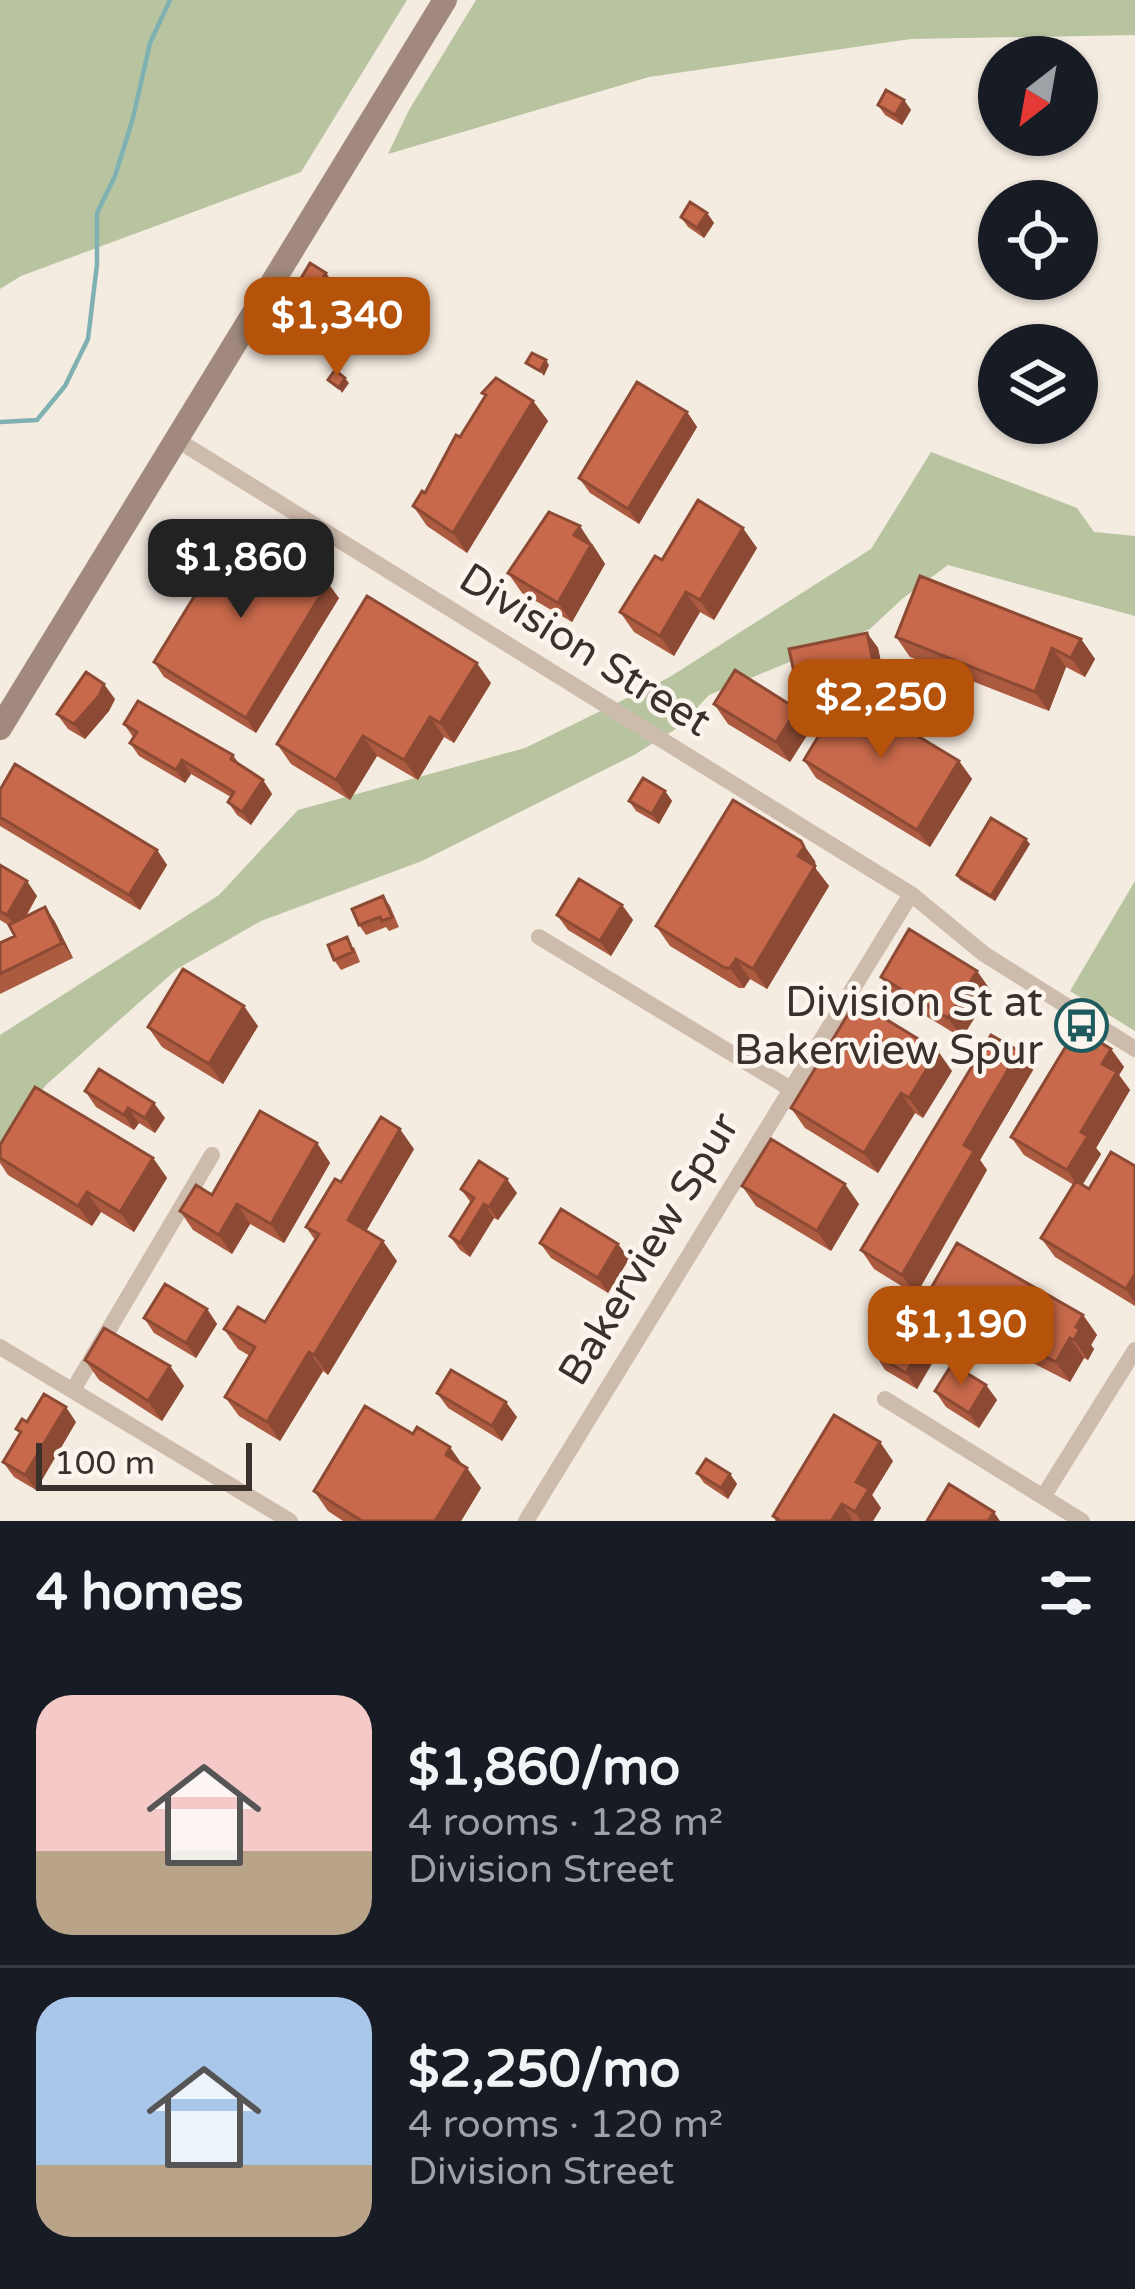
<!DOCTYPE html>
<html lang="en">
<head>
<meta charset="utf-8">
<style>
	body { margin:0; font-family:"Varela Round",sans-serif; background:#20242c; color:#f1f3f6; height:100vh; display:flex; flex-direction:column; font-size:45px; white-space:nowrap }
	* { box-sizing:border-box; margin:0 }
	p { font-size:39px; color:#9ea1a6 }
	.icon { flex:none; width:66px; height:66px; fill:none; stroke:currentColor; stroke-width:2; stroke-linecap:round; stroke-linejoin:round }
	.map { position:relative; height:1521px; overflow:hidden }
	.side { display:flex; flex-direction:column; background:#171b24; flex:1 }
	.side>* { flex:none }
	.needle { width:78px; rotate:211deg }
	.fabs { position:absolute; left:978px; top:36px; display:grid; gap:24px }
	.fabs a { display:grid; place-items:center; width:120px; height:120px; border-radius:50%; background:#171b24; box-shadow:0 3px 9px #0004; font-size:60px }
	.scale { position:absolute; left:36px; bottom:30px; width:216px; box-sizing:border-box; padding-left:12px; border:6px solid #3b302b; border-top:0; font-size:33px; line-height:42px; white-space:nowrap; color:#3b302b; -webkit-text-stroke:9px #fbf5ee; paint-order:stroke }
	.price { position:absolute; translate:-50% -102px; padding:0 27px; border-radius:24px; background:#b45309; color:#fff; font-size:39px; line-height:78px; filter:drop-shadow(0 3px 6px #0008) }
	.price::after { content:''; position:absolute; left:50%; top:72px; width:36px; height:27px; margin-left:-18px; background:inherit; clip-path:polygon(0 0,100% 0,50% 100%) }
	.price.selected { background:#222; color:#fff }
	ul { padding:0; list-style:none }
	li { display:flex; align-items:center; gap:36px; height:300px; padding:0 36px }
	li+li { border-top:3px solid #363941 }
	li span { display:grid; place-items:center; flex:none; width:336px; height:240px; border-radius:36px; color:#555 }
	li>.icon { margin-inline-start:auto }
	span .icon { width:144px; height:144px; fill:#fffc; stroke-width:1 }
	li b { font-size:51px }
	h2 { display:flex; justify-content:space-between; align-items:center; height:144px; padding:0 36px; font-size:51px }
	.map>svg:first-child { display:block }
	.green { fill:#b8c4a0 }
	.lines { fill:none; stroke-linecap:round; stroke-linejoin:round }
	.stream { stroke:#7fb0b2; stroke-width:4.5 }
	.minor { stroke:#cdbbac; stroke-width:16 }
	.secondary { stroke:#a18a7d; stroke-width:24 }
	.wall { fill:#ac5a40 }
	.shaded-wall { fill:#8c4a34 }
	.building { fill:#c8694b; stroke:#8c4a34; stroke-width:3 }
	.labels { text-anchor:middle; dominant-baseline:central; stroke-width:9; stroke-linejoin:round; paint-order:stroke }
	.street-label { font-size:42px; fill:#3b302b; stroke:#fbf5ee }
	.poi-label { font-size:42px; fill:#3b302b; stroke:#fbf5ee; text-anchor:end }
</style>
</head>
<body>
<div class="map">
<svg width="1135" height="1521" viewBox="0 0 1135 1521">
	<rect width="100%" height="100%" fill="#f4ebe1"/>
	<!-- green -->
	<path class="green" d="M 0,0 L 407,0 L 301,172 L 21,276 L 0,289 Z
		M 476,0 L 1135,0 L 1135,35 L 911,39 L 649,77 L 388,154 L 409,110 Z
		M 931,452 L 1077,508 L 1094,532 L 1135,536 L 1135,616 L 948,565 L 902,599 L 870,629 L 709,695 L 679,727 L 634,755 L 422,861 L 261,921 L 177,969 L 46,1085 L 0,1143 L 0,1035 L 219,895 L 298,810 L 525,748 L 668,678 L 871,549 Z
		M 1135,881 L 1135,1031 L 1070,991 Z"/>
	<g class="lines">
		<!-- stream -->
		<path class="stream" d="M 0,422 L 37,420 L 65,386 L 88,339 L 97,264 L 97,213 L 115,176 L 133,118 L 150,43 L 170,0"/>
		<!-- minor -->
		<path class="minor" d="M 174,438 L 911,894 L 984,954 L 1135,1049
			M 539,937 L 789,1088
			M 0,1347 L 290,1521
			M 73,1390 L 212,1155
			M 885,1399 L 1082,1521
			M 1043,1497 L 1135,1350
			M 526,1521 L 911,894"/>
		<!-- secondary -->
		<path class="secondary" d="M 0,728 L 445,0"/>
	</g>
	<!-- wall -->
	<path class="wall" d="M 904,100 L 911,110 L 902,125 L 885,115 L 878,105 Z
		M 707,213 L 714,223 L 704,238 L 688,227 L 681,217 Z
		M 326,273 L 333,283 L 320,305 L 304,295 L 297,285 Z
		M 482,393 L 533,401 L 548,421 L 467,553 L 427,526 L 413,506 L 425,493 L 460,437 L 485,396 Z
		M 687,412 L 697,427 L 639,524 L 590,493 L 579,478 Z
		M 593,545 L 605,564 L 572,622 L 522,593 L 508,573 Z
		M 204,547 L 339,598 L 256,733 L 164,677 L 154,662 L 215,562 Z
		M 757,548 L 714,620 L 700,612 L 674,656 L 634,632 L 620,612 L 662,560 Z
		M 867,633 L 878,648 L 885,681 L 806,697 L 796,682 Z
		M 896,637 L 1081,639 L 1095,659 L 1085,677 L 1066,667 L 1049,711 L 910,657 Z
		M 491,683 L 454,743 L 444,737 L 418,780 L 377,756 L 350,800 L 291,764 L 277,744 Z
		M 115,699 L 109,711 L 85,739 L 68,729 L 57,714 Z
		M 714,704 L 797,709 L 811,729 L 790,762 L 728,724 Z
		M 124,724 L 233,755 L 240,765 L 263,780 L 272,794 L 251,825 L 237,815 L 228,802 L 231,797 L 191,774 L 185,783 L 139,756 L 130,743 L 133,737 Z
		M 804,760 L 959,761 L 972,779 L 930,847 L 816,778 Z
		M 0,790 L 157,850 L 167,865 L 140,910 L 0,826 Z
		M 665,791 L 672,801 L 659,824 L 636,811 L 629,801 Z
		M 1030,844 L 995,901 L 960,880 L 957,875 Z
		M 815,861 L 816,869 L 829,886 L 767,989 L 750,979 L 744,988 L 739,988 L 670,946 L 656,926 Z
		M 0,865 L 37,896 L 26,917 L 45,907 L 55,922 L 73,958 L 0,994 L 0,943 L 15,936 L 10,926 L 0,920 Z
		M 383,896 L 390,906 L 399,927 L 389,931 L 386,927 L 366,935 L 359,925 Z
		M 622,905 L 633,920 L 611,956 L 568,930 L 557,915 Z
		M 354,947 L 360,962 L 341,970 L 334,960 Z
		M 977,971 L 991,991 L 962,1038 L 895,997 L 881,977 Z
		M 258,1026 L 223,1084 L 162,1047 L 148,1027 Z
		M 1111,1049 L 1124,1067 L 1119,1075 L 1130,1090 L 1096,1148 L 1101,1154 L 1082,1185 L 1089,1189 L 1135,1166 L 1135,1306 L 1055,1257 L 1041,1238 L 1074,1185 L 1024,1155 L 1011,1137 Z
		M 1019,1051 L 1033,1070 L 980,1160 L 987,1170 L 916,1295 L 874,1269 L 861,1250 Z
		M 952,1071 L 923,1118 L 915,1113 L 878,1173 L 805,1128 L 791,1108 Z
		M 85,1091 L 165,1118 L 155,1133 L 139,1123 L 134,1130 L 96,1107 Z
		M 317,1143 L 330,1163 L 284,1243 L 250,1224 L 232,1254 L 193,1230 L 180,1211 Z
		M 0,1145 L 153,1158 L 167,1178 L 134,1232 L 101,1212 L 92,1226 L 8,1175 L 0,1163 Z
		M 414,1149 L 366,1231 L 397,1261 L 328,1375 L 323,1371 L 280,1441 L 239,1416 L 225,1397 L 250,1356 L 238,1349 L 224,1329 L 265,1322 L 315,1240 L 306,1227 L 341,1182 Z
		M 742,1186 L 859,1204 L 831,1251 L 756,1206 Z
		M 461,1189 L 517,1193 L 498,1220 L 494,1218 L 470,1257 L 460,1250 L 450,1236 L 471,1203 Z
		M 540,1243 L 618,1244 L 629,1259 L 608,1293 L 551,1258 Z
		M 930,1290 L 1083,1315 L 1097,1335 L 1091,1345 L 1094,1349 L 1088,1360 L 1084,1358 L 1070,1382 L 1001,1347 L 995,1339 L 944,1310 Z
		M 207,1309 L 217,1324 L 196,1358 L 154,1333 L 144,1318 Z
		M 944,1343 L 917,1389 L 885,1370 L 875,1354 Z
		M 85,1360 L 170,1366 L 184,1386 L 162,1421 L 99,1380 Z
		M 986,1385 L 997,1400 L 979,1428 L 946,1407 L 935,1391 Z
		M 437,1393 L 517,1417 L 502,1441 L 448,1408 Z
		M 27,1422 L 76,1422 L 36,1490 L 14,1477 L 3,1462 L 20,1434 L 16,1429 Z
		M 893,1461 L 872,1495 L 881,1508 L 873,1521 L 776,1521 L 773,1516 Z
		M 463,1466 L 467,1468 L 481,1488 L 461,1521 L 343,1521 L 328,1511 L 314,1491 Z
		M 697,1473 L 730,1474 L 737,1484 L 728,1499 L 704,1483 Z"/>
	<!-- shaded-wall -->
	<path class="shaded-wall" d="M 904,100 L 911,110 L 902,125 L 895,115 Z
		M 707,213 L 714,223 L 704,238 L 697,228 Z
		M 326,273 L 333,283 L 320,305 L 313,295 Z
		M 546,360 L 549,365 L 544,376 L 540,371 Z
		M 345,378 L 349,383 L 342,393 L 339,388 Z
		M 533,401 L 548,421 L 467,553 L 453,533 Z
		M 687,412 L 697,427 L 639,524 L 628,509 Z
		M 580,526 L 605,564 L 572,622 L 558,603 L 574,535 Z
		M 743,528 L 757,548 L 714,620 L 700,600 Z
		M 328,583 L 339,598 L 256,733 L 246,718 Z
		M 686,592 L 700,612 L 674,656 L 660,636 Z
		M 867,633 L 878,648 L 885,681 L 874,666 Z
		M 1081,639 L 1095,659 L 1085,677 L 1071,658 Z
		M 1052,648 L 1066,667 L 1049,711 L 1035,692 Z
		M 477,663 L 491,683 L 454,743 L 440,723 Z
		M 104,684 L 115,699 L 109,711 L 85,739 L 74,724 Z
		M 797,709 L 811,729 L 790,762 L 776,742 Z
		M 430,717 L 444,737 L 418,780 L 404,760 Z
		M 363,736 L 377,756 L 350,800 L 336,780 Z
		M 182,760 L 191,774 L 185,783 L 176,770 Z
		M 959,761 L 972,779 L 930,847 L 917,830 Z
		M 263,780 L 272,794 L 251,825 L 242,812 Z
		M 665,791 L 672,801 L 659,824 L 652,814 Z
		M 1026,839 L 1030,844 L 995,901 L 991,896 Z
		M 801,841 L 815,861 L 816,869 L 829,886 L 767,989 L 753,969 L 798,856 Z
		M 157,850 L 167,865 L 140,910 L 129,895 Z
		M 27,881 L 37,896 L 17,930 L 7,915 Z
		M 622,905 L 633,920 L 611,956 L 600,941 Z
		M 45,907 L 55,922 L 73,958 L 62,943 Z
		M 736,959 L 750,979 L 744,988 L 730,968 Z
		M 977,971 L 991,991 L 962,1038 L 948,1018 Z
		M 244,1006 L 258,1026 L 223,1084 L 209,1064 Z
		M 1111,1049 L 1124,1067 L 1119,1075 L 1130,1090 L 1096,1148 L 1101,1154 L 1080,1189 L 1067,1170 L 1081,1132 L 1102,1064 Z
		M 938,1051 L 952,1071 L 923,1118 L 909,1098 Z
		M 1019,1051 L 1033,1070 L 980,1160 L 987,1170 L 916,1295 L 902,1275 L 964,1145 Z
		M 901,1093 L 915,1113 L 878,1173 L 864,1153 Z
		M 154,1103 L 165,1118 L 155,1133 L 145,1118 Z
		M 128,1108 L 139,1123 L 134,1130 L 124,1115 Z
		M 400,1129 L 414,1149 L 361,1240 L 348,1220 Z
		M 317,1143 L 330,1163 L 284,1243 L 271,1224 Z
		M 153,1158 L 167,1178 L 134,1232 L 120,1212 Z
		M 507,1179 L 517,1193 L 498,1220 L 489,1207 Z
		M 845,1184 L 859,1204 L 831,1251 L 817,1231 Z
		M 87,1192 L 101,1212 L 92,1226 L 78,1206 Z
		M 237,1204 L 250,1224 L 232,1254 L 219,1235 Z
		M 484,1204 L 494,1218 L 470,1257 L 460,1243 Z
		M 383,1241 L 397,1261 L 328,1375 L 314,1355 Z
		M 618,1244 L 629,1259 L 608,1293 L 598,1278 Z
		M 1135,1274 L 1135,1303 L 1126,1289 Z
		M 207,1309 L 217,1324 L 196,1358 L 186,1343 Z
		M 1083,1315 L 1097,1335 L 1091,1345 L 1094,1349 L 1088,1360 L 1074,1340 L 1076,1327 Z
		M 934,1328 L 944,1343 L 917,1389 L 906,1373 Z
		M 1070,1338 L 1084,1358 L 1070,1382 L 1056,1362 Z
		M 309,1352 L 323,1371 L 280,1441 L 267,1422 Z
		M 170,1366 L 184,1386 L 162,1421 L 148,1401 Z
		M 986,1385 L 997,1400 L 979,1428 L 969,1413 Z
		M 506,1402 L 517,1417 L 502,1441 L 492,1426 Z
		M 66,1407 L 76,1422 L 36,1490 L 25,1475 Z
		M 880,1442 L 893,1461 L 872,1495 L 881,1508 L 873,1521 L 861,1521 L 855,1512 L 856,1482 Z
		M 450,1447 L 464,1467 L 446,1455 Z
		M 467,1468 L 481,1488 L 461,1521 L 435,1521 Z
		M 730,1474 L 737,1484 L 728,1499 L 721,1488 Z
		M 842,1504 L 853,1521 L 831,1521 Z
		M 994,1512 L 1000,1521 L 988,1521 Z"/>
	<!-- building -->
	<path class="building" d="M 886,90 L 904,100 L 895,115 L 878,105 Z
		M 690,202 L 707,213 L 697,228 L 681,217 Z
		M 310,263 L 326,273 L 313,295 L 297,285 Z
		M 532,353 L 546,360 L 540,371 L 526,363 Z
		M 335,370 L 345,378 L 339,388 L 328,380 Z
		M 496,378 L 533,401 L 453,533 L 413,506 L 422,491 L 425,493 L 456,435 L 460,437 L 486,395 L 482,393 Z
		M 637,382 L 687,412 L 628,509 L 579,478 Z
		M 698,500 L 743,528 L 700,600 L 686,592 L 660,636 L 620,612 L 655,556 L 662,560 Z
		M 549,512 L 580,526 L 574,535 L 591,545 L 558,603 L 508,573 Z
		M 236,527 L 328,583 L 246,718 L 154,662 L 219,556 L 204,547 L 213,532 L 228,541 Z
		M 920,576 L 1081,639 L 1071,658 L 1052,648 L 1035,692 L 896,637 Z
		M 367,596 L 477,663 L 440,723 L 430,717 L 404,760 L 363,736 L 336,780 L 277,744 Z
		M 867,633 L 874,666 L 796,682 L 789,649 Z
		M 735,670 L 797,709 L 776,742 L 714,704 Z
		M 86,672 L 104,684 L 99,696 L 74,724 L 57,714 Z
		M 845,692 L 959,761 L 917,830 L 804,760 Z
		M 138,701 L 233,755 L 231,759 L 263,780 L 242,812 L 228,802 L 234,792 L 182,760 L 176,770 L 130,743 L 137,732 L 124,724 Z
		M 15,764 L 157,850 L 129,895 L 0,817 L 0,790 Z
		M 643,778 L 665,791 L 652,814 L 629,801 Z
		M 733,800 L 801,841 L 804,847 L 798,856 L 815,866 L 753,969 L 736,959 L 730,968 L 725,968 L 656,926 Z
		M 991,818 L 1026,839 L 991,896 L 957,875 Z
		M 0,865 L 27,881 L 7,915 L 0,911 Z
		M 579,879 L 622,905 L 600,941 L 557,915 Z
		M 383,896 L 392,917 L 382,921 L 380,917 L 359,925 L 352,909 Z
		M 45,907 L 62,943 L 0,974 L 0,943 L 15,936 L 9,925 Z
		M 909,929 L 977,971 L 948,1018 L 881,977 Z
		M 347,937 L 353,952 L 334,960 L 328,945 Z
		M 183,969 L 244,1006 L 209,1064 L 148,1027 Z
		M 856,1001 L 938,1051 L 909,1098 L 901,1093 L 864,1153 L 791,1108 Z
		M 1077,1028 L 1111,1049 L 1102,1064 L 1117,1072 L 1081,1132 L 1088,1136 L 1067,1170 L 1011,1137 Z
		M 991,1035 L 1019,1051 L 964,1145 L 974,1151 L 902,1275 L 861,1250 Z
		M 99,1069 L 154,1103 L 145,1118 L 128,1108 L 124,1115 L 85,1091 Z
		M 35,1087 L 153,1158 L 120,1212 L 87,1192 L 78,1206 L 0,1158 L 0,1145 Z
		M 260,1111 L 317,1143 L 271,1224 L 237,1204 L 219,1235 L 180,1211 L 196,1185 L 212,1195 Z
		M 381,1117 L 400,1129 L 348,1220 L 383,1241 L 314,1355 L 309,1352 L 267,1422 L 225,1397 L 255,1347 L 224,1329 L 238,1307 L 265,1322 L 319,1234 L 306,1227 L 335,1179 L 341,1182 Z
		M 771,1139 L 845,1184 L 817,1231 L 742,1186 Z
		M 1111,1152 L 1135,1166 L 1135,1274 L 1126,1289 L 1041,1238 L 1076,1181 L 1089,1189 Z
		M 479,1161 L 507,1179 L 489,1207 L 484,1204 L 460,1243 L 450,1236 L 474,1198 L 461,1189 Z
		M 561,1209 L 618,1244 L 598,1278 L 540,1243 Z
		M 957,1243 L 1083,1315 L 1076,1327 L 1080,1329 L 1074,1340 L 1070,1338 L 1056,1362 L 987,1327 L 989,1323 L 930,1290 Z
		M 165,1284 L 207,1309 L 186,1343 L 144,1318 Z
		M 902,1309 L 934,1328 L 906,1373 L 875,1354 Z
		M 104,1328 L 170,1366 L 148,1401 L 85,1360 Z
		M 952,1364 L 986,1385 L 969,1413 L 935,1391 Z
		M 451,1370 L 506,1402 L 492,1426 L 437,1393 Z
		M 44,1394 L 66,1407 L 25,1475 L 3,1462 L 21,1432 L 16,1429 L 22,1419 L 27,1422 Z
		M 365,1406 L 413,1434 L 417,1427 L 450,1447 L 446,1455 L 467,1468 L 435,1521 L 362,1521 L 314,1491 Z
		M 834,1415 L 880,1442 L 856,1482 L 869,1489 L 855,1512 L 842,1504 L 831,1521 L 777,1521 L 778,1519 L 773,1516 Z
		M 706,1459 L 730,1474 L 721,1488 L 697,1473 Z
		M 949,1484 L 994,1512 L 988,1521 L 927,1521 Z"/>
	<!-- icons -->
	<defs>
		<symbol id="bus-ring" viewBox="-11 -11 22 22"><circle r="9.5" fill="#fbf5ee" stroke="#1f5a5e" stroke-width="1.5"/><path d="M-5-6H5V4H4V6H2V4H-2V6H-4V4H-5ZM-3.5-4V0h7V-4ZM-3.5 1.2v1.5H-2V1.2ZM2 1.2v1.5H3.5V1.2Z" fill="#1f5a5e"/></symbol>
	</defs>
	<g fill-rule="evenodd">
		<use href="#bus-ring" x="1052" y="996" width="59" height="59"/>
	</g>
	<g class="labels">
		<!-- street labels -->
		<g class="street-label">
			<text transform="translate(585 650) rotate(32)">Division Street</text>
			<text transform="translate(649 1249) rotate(-59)">Bakerview Spur</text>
		</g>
		<!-- poi labels -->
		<g class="poi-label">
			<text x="1043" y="1002">Division St at<tspan x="1043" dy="48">Bakerview Spur</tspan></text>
		</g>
	</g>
</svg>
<div class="fabs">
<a><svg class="needle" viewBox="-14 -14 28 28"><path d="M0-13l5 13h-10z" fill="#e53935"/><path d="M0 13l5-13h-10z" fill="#9ea1a6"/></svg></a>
<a><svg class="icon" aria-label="locate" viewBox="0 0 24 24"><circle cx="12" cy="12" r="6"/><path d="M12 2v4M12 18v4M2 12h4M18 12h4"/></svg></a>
<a><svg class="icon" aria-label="layers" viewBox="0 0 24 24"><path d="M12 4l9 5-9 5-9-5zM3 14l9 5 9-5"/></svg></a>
</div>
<div class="scale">100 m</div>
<b class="price" style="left:337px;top:379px">$1,340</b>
<b class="price selected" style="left:241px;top:621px">$1,860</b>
<b class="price" style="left:881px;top:761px">$2,250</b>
<b class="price" style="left:961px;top:1388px">$1,190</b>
</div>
<section class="side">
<h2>4 homes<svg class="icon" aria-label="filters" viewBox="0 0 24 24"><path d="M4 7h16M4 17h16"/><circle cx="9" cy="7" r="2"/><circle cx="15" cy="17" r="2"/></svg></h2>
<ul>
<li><span style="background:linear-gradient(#f6c9c9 65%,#b9a48a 0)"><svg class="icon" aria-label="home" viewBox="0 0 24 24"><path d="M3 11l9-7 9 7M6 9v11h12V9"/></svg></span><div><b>$1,860/mo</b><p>4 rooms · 128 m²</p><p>Division Street</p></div></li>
<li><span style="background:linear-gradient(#a9c7e8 70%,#b9a48a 0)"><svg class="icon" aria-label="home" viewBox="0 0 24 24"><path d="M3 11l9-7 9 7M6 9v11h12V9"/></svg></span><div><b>$2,250/mo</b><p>4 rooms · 120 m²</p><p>Division Street</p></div></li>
</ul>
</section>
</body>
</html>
